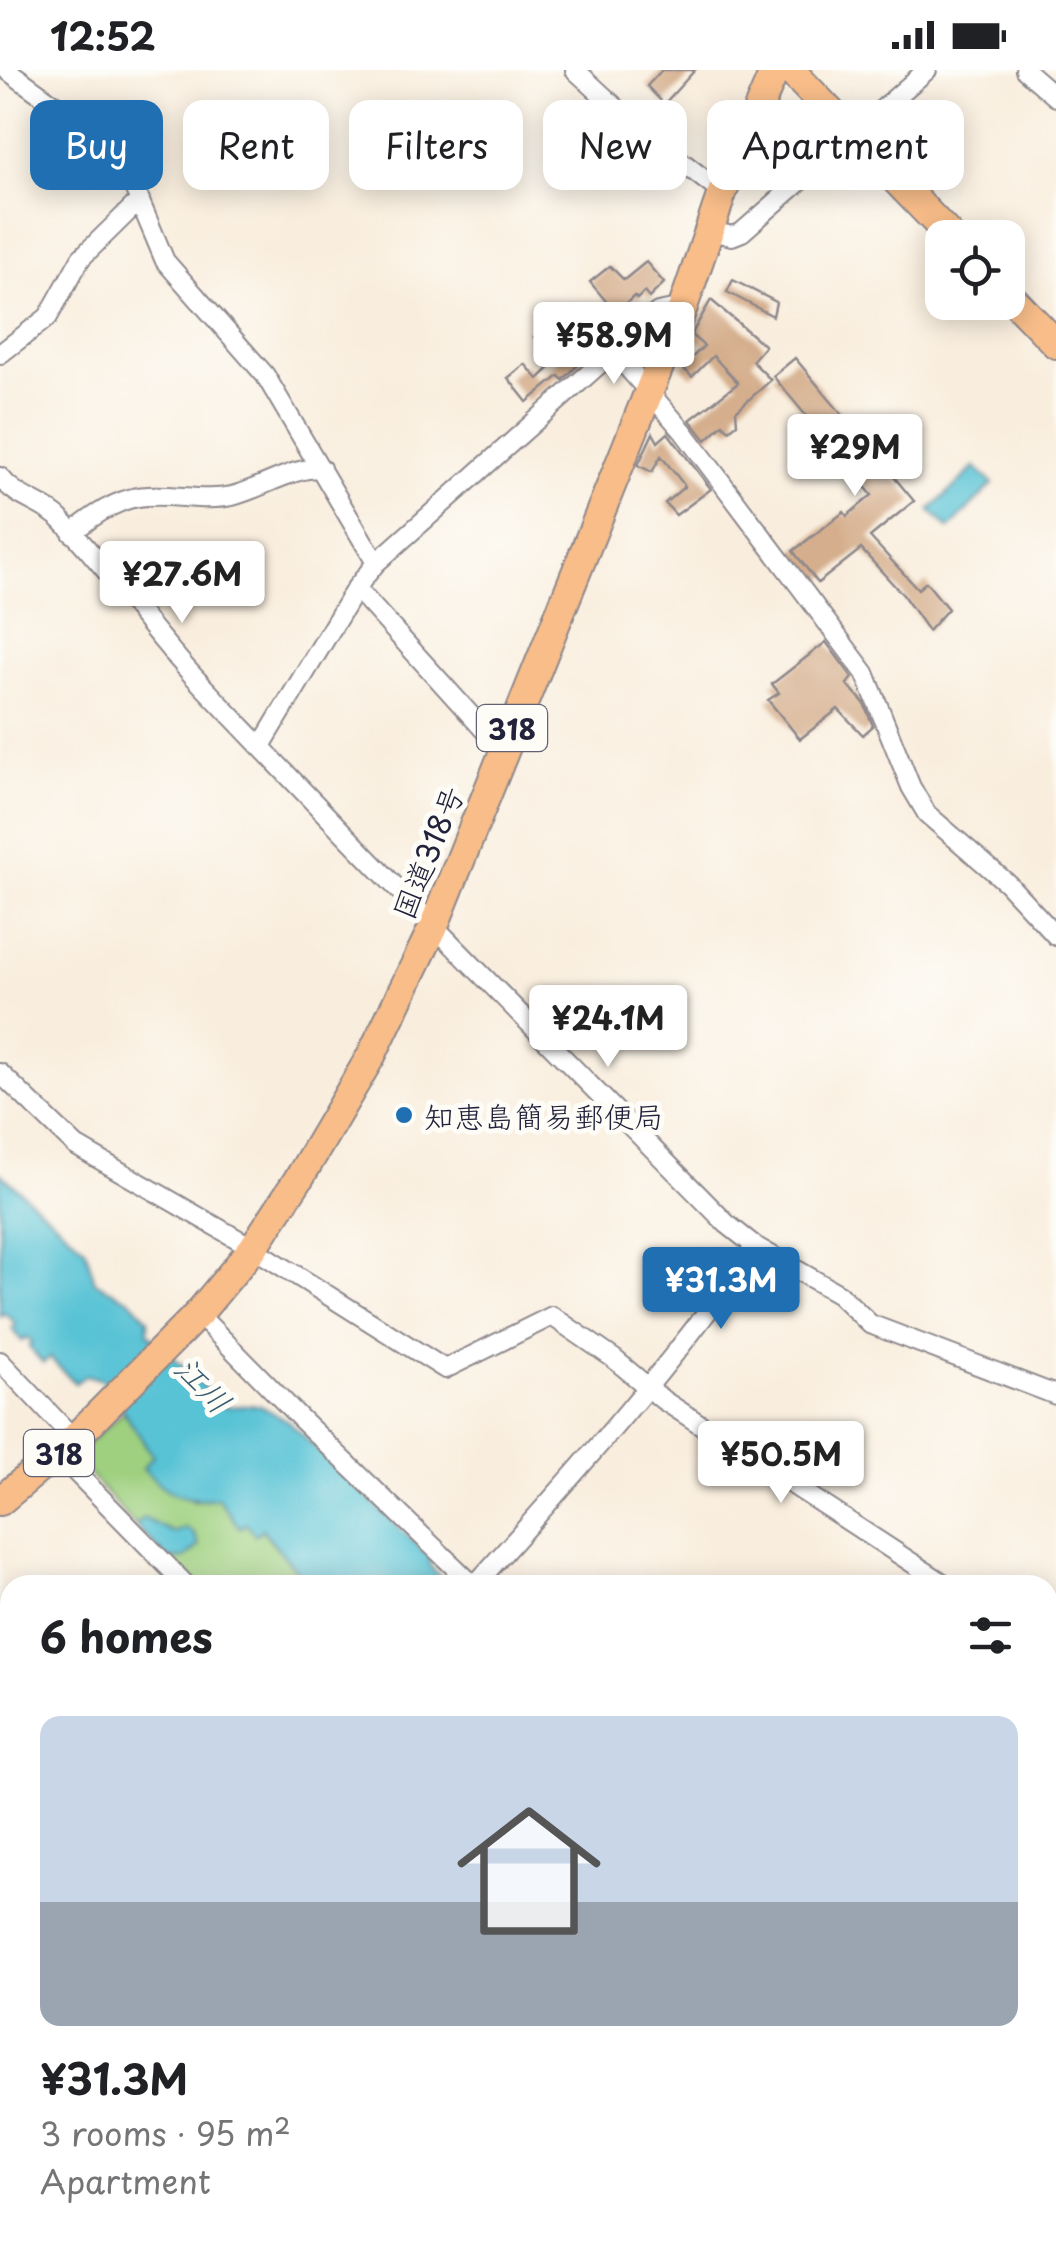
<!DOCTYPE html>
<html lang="en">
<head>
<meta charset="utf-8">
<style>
	body { margin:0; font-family:"Playpen Sans","Klee One",sans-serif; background:#f6f6f6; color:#202124; height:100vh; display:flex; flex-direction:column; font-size:38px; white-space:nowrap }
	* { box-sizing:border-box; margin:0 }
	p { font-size:32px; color:#757577 }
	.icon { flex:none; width:55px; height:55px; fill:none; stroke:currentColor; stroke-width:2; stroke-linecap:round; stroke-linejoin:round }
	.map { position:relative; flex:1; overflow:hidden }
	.sheet { position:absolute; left:0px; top:1505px; width:1058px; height:672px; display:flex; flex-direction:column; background:#fff; border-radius:30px 30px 0 0; box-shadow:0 5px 25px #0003 }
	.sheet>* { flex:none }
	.top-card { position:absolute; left:30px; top:30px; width:998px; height:90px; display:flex; gap:20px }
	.fabs { position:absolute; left:925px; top:150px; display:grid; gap:20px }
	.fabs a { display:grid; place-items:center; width:100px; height:100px; border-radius:20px; background:#fff; box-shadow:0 5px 25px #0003; font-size:50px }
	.price { position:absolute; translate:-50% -85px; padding:0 22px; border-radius:10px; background:#fff; color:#222; font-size:32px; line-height:65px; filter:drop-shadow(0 2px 5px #0008) }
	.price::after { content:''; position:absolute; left:50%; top:60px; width:30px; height:22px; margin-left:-15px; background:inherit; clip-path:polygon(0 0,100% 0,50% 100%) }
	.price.on { background:#1f6fb2; color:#fff }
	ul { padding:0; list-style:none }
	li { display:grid; align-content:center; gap:20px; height:530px; padding:0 40px }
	li span { display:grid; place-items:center; height:310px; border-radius:20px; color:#555 }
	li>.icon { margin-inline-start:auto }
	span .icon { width:180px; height:180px; fill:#fffc; stroke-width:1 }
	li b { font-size:42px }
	h2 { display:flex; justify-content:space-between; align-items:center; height:120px; padding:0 40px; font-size:42px }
	.tag { padding:0 35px; border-radius:20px; background:#fff; box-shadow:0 5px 25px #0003; font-size:35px; line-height:90px }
	.tag.on { background:#1f6fb2; color:#fff }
	.status { display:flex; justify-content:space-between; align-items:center; height:70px; padding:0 50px; background:#fff; direction:ltr }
	.status svg { height:28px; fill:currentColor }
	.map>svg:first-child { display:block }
	.green { fill:#9ed07f; stroke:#60795d; stroke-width:2.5 }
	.water { fill:#59c3d5; stroke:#3e7288; stroke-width:2.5 }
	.building { fill:#d5af8d }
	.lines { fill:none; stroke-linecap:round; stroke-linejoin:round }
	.minor-casing { stroke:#8e888c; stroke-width:22 }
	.tertiary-casing { stroke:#8e888c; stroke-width:28 }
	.primary-casing { stroke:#8e888c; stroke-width:32 }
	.trunk-casing { stroke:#8e888c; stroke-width:32 }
	.minor { stroke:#fff; stroke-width:18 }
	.tertiary { stroke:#fff; stroke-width:22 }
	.primary { stroke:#f8bd89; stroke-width:28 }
	.trunk { stroke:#f8bd89; stroke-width:28 }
	.rail { stroke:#22223b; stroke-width:5; stroke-dasharray:15 8; stroke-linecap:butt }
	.poi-dot { fill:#1f6fb2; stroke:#fdfcf7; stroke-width:4 }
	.labels { text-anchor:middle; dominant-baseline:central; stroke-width:10; stroke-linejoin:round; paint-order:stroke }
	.shield { fill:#fdfcf7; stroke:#646373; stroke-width:2.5 }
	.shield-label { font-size:28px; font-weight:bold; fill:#22223b }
	.street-label { font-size:30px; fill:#22223b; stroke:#fdfcf7 }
	.poi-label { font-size:30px; fill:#22223b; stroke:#fdfcf7; text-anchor:start }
	.water-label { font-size:32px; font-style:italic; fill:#355a71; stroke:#fdfcf7 }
</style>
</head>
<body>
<div class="status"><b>12:52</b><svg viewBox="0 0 49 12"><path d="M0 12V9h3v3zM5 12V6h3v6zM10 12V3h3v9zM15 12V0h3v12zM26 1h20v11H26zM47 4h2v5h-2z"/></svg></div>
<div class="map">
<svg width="1056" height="2177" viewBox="0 0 1056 2177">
	<rect width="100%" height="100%" fill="#fdfcf7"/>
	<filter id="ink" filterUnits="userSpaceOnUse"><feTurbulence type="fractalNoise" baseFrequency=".01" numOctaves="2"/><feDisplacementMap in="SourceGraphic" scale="20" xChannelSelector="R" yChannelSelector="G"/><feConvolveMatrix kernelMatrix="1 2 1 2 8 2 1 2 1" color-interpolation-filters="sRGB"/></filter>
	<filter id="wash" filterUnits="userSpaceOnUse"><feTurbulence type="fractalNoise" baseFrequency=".0048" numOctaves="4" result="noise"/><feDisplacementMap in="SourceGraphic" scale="40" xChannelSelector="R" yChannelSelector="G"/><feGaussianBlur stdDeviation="2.25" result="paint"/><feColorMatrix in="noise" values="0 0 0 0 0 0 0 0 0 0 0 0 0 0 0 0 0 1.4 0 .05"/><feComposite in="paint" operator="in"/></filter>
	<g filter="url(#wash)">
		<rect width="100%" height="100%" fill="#f9eede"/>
		<!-- green -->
		<path class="green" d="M 124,1341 L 154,1386 L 192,1431 L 218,1428 L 240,1457 L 245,1453 L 261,1459 L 297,1501 L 292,1511 L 297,1515 L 189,1515 L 73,1387 Z"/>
		<!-- water -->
		<path class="water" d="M 975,397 L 993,414 L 949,459 L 930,440 Z
			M 0,1103 L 85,1178 L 95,1212 L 130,1230 L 148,1249 L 148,1263 L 225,1337 L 259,1335 L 288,1351 L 429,1486 L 430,1496 L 443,1510 L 442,1515 L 297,1515 L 292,1511 L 297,1501 L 262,1459 L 255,1465 L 246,1453 L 240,1458 L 218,1428 C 183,1432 166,1424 143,1398 L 153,1386 L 103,1310 L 86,1305 L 75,1313 L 50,1288 L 43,1293 L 29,1277 L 32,1272 L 27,1267 L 22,1271 L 12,1259 L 16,1254 L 5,1243 L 0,1247 Z
			M 143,1448 L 174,1463 L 186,1458 L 195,1465 L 199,1476 L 185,1488 L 168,1489 L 135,1455 Z"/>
		<g id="blocks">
			<!-- building -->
			<path class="building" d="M 662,0 L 695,0 L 664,34 L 647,16 Z
				M 781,47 L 814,73 L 809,87 L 796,98 L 783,94 L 785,84 L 772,78 Z
				M 614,53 L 635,71 L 609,100 L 582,77 L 594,67 L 597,69 Z
				M 646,192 L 664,213 L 649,228 L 644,222 L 637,229 L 634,226 L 616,243 L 590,212 L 610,196 L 624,210 Z
				M 733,210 L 776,232 L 773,246 L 727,222 Z
				M 711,230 L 765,276 L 752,291 L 771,310 L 736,341 L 737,354 L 729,360 L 723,354 L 706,370 L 690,350 L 738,313 L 713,286 L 692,307 L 682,297 L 704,276 L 691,265 Z
				M 579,246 L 601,272 L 563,310 L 559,306 L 527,332 L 508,308 L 525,294 L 538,309 L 557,291 L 534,267 L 546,257 L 554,267 Z
				M 795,288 L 914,431 L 870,467 L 918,519 L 926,512 L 948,539 L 928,561 L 903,525 L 861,479 L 818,513 L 793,481 L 844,442 L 847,446 L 872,425 L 773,306 Z
				M 653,363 L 658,372 L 668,363 L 711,419 L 676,445 L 665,433 L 685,416 L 661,386 L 652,402 L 638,395 Z
				M 826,572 L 853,608 L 847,614 L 864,633 L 873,656 L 863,665 L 838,639 L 800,669 L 768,630 L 779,623 L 772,614 Z"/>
		</g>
	</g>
	<g filter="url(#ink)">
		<use href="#blocks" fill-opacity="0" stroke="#8e888c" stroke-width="2.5"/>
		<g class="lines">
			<defs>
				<path id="minor" d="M 7,0 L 101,68 L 125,96 L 165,191 L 265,305 L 376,493
					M 575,0 L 637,57 L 722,123
					M 1025,0 L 1056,27
					M 711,161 L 732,166 L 742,162 L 927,0
					M 613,281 L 683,361 L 865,603 L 911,717 L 927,744 L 1007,813 L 1056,866
					M 0,284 L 48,247 L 81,188 L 140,130
					M 0,407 C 18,430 42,431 61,450 C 110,500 150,560 198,611 C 372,795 550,974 727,1154 L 755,1176 L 839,1224 L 870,1254 L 1056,1325
					M 72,463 C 92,446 120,427 147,426 C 176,424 204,432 232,426 C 263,418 290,398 321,398
					M 356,518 L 503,681
					M 261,676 L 356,518 L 376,493 L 658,242 L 683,237
					M 0,1003 L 76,1076 L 253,1178 L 445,1299 L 552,1246 L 613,1288 L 663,1330 L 946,1515
					M 198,1244 L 301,1349 L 473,1515
					M 0,1291 L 74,1369
					M 58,1384 L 186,1515
					M 475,1515 C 572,1407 672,1296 755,1176
					M 1048,1582 L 1056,1587
					M 0,1686 L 10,1694
					M 0,1854 L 10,1867
					M 1048,1870 L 1056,1874
					M 1048,1960 L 1056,1965
					M 206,2168 L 212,2177
					M 462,2168 L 466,2177
					M 951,2168 L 971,2177"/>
				<path id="tertiary" d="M 0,2020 L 10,2015
					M 1048,2035 L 1056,2026
					M 900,2177 L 911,2168"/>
				<path id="primary" d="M 790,0 L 952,168
					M 1008,224 L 1056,274"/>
				<path id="trunk" d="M 0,1431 L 74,1369 L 198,1244 L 253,1178 L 301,1105 L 371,986 L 433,858 L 683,237 L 722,123 L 775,0"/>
			</defs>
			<!-- minor casing -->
			<use href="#minor" class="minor-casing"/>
			<!-- tertiary casing -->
			<use href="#tertiary" class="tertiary-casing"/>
			<!-- primary casing -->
			<use href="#primary" class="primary-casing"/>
			<!-- trunk casing -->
			<use href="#trunk" class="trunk-casing"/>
			<!-- minor -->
			<use href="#minor" class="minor"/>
			<!-- tertiary -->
			<use href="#tertiary" class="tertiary"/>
			<!-- primary -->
			<use href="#primary" class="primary"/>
			<!-- trunk -->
			<use href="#trunk" class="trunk"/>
			<!-- rail -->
			<path class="rail" d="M 0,1832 L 10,1847
				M 226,2168 L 233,2177"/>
		</g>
	</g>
	<!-- markers -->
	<circle class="poi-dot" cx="404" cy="1045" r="10"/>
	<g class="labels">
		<!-- shield labels -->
		<g class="shield">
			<rect x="477" y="635" width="70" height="46" rx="8"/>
			<rect x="24" y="1360" width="70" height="46" rx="8"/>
		</g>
		<g class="shield-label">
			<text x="512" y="658">318</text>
			<text x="59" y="1383">318</text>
		</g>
		<!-- street labels -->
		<g class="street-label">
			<text transform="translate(427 782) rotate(-68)">国道318号</text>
		</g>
		<!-- poi labels -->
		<g class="poi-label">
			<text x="424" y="1045">知恵島簡易郵便局</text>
		</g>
		<!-- water labels -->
		<g class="water-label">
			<text transform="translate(204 1314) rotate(46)">江川</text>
		</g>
	</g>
</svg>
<div class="fabs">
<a><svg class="icon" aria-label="locate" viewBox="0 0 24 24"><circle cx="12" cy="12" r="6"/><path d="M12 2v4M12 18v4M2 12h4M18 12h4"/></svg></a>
</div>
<b class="price" style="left:614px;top:317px">¥58.9M</b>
<b class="price" style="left:855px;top:429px">¥29M</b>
<b class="price" style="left:182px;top:556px">¥27.6M</b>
<b class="price" style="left:608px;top:1000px">¥24.1M</b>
<b class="price on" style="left:721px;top:1262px">¥31.3M</b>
<b class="price" style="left:781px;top:1436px">¥50.5M</b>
<div class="top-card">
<a class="tag on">Buy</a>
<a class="tag">Rent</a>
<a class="tag">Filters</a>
<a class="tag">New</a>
<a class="tag">Apartment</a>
</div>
<section class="sheet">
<h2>6 homes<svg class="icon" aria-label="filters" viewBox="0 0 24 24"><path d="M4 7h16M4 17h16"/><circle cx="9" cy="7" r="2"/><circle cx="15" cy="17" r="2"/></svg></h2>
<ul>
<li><span style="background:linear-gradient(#c9d6e8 60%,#9aa5b1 0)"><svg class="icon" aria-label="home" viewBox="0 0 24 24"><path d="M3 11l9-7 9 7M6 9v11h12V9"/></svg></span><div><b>¥31.3M</b><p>3 rooms · 95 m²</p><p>Apartment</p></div></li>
</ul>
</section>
</div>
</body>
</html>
